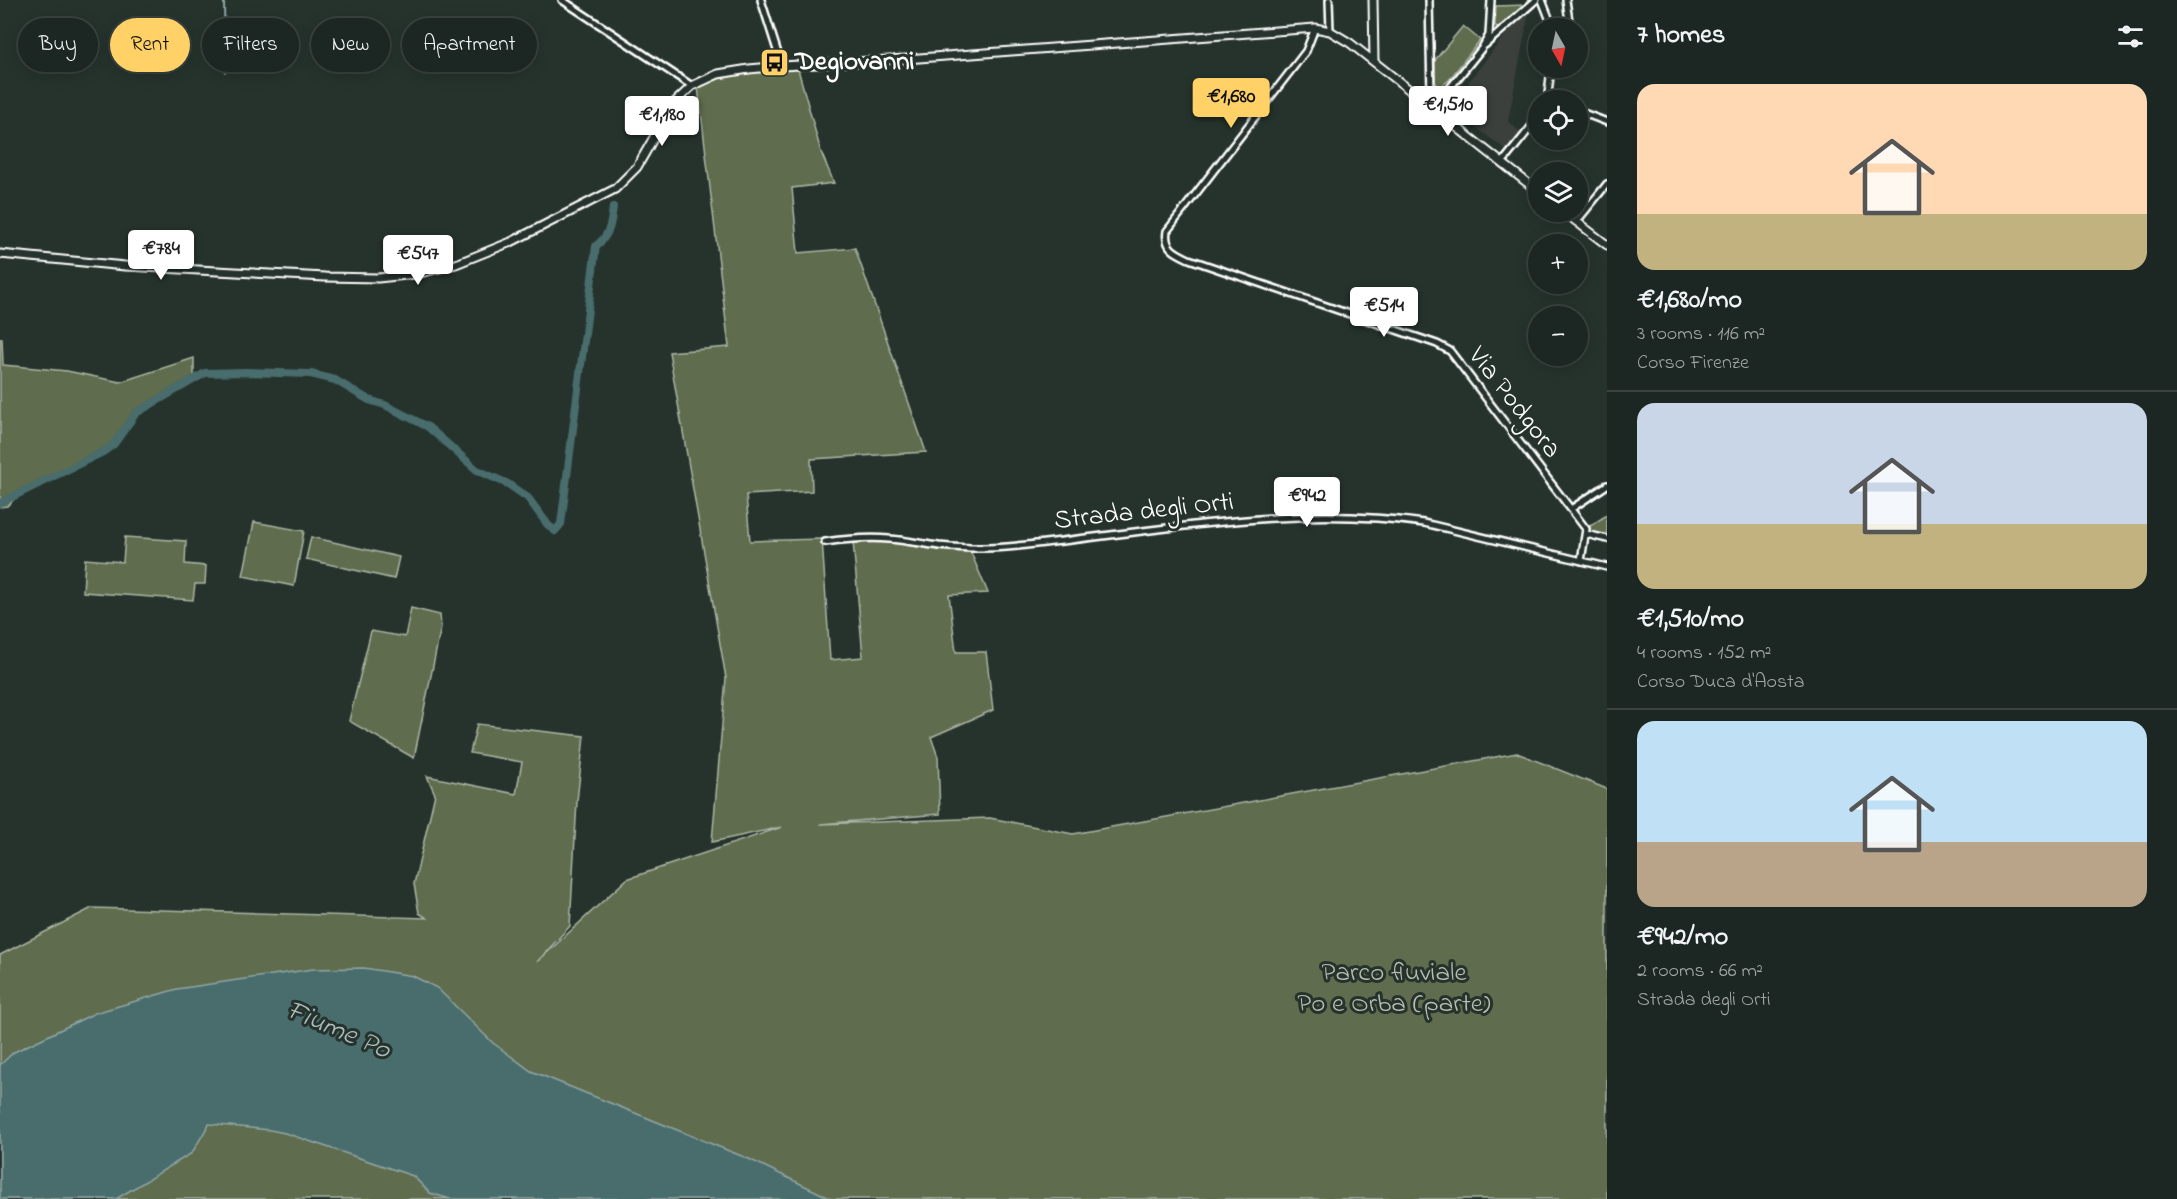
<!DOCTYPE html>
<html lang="en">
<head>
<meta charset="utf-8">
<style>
	body { margin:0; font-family:"Indie Flower",sans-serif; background:#29322f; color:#f1f3f6; height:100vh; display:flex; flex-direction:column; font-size:22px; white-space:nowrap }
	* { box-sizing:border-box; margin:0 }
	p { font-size:20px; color:#a0a5a5 }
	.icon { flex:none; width:33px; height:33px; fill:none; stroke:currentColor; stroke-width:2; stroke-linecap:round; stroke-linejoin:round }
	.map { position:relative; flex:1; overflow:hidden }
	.details { display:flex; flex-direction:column; background:#1c2622; width:570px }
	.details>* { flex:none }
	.top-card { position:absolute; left:18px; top:18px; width:570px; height:54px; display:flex; gap:12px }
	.needle { width:39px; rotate:171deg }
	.controls { position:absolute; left:1528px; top:18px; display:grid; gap:12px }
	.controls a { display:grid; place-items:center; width:60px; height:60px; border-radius:50%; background:#1c2622; box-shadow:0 3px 15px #0003,0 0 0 2px #3a4340; font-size:30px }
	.price { position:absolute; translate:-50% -51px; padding:0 14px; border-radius:6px; background:#fff; color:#222; font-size:20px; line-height:39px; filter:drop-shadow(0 2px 3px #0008) }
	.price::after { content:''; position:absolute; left:50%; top:36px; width:18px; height:14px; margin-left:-9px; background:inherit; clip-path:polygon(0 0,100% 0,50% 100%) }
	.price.on { background:#ffd166; color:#111 }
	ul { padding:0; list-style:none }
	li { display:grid; align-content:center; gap:12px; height:318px; padding:0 30px }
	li+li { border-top:2px solid #3a4340 }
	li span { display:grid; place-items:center; height:186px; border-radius:18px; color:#555 }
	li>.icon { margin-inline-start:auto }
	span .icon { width:108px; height:108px; fill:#fffc; stroke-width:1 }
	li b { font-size:26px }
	h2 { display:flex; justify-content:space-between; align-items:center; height:72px; padding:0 30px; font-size:26px }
	.chip { padding:0 21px; border-radius:27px; background:#1c2622; box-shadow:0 3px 15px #0003,0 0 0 2px #3a4340; font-size:21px; line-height:54px }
	.chip.on { background:#ffd166; color:#111 }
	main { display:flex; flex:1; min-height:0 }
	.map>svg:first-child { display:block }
	.built { fill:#3a403c }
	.green { fill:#5e6c4d; stroke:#aeb6a6; stroke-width:1.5 }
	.water { fill:#486c6c; stroke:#91a7a7; stroke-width:1.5 }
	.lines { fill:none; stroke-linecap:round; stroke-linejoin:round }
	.stream { stroke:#91a7a7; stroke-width:2 }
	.canal { stroke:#486c6c; stroke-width:8 }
	.minor-casing { stroke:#fff; stroke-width:10 }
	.tertiary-casing { stroke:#fff; stroke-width:11 }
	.minor { stroke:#26332d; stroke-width:5 }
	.tertiary { stroke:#26332d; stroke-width:7 }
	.labels { text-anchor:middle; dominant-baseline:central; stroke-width:6; stroke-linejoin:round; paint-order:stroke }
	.poi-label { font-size:27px; font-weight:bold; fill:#fff; stroke:#26332d; text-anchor:start }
	.street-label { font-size:27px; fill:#fff; stroke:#26332d }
	.park-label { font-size:27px; fill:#b7bdaf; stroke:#26332d }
	.water-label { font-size:28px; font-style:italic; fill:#adbdbd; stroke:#26332d }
</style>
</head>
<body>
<main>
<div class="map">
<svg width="1607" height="1199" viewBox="0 0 1607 1199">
	<rect width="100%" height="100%" fill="#26332d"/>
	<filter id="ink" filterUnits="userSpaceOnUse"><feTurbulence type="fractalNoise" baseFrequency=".0167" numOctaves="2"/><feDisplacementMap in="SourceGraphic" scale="12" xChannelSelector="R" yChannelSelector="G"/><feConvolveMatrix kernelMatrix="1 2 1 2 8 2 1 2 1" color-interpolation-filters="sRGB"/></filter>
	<g filter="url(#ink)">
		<!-- built -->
		<path class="built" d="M 1529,12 L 1508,121 L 1520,132 L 1506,150 L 1449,107 L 1505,35 Z"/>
		<!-- green -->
		<path class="green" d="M 1526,5 L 1500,28 L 1495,26 L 1496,6 Z
			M 1463,26 L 1480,40 L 1449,80 L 1439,88 L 1435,81 L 1435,60 Z
			M 782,69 L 798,69 L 821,152 L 834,183 L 792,188 L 798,253 L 855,248 L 926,452 L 811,459 L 812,491 L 746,495 L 750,541 L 822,539 L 830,660 L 863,657 L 853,541 L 919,543 L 969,548 L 988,593 L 949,595 L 956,652 L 986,652 L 993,710 L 931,737 L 938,757 L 940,814 L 820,824 L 990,818 L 1073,834 L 1517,753 L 1607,789 L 1607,1199 L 0,1199 L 0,955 L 92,908 L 427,918 L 419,913 L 414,884 L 435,794 L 427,776 L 516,794 L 522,762 L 470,753 L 477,724 L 584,736 L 577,801 L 570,926 L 537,962 L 627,879 L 782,827 L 712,842 L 726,678 L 669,352 L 729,347 L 698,87 L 731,74 Z
			M 0,338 L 2,338 L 3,365 L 67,371 L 120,382 L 194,358 L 194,378 L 139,411 L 123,427 L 112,445 L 88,460 L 44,480 L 20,494 L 7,506 L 0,507 Z
			M 1607,515 L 1607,536 L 1589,532 L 1590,526 Z
			M 254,522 L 304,531 L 294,586 L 243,576 Z
			M 125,537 L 186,541 L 185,564 L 206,566 L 205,584 L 195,584 L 193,600 L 83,592 L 85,559 L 123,562 Z
			M 311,537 L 399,557 L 394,579 L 306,559 Z
			M 411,608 L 440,615 L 441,627 L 414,758 L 349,721 L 371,631 L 405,637 Z"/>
		<!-- water -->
		<path class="water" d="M 364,968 L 413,976 L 437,988 L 493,1043 L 531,1071 L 749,1159 L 832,1199 L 450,1199 L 430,1193 L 413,1176 L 285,1133 L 270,1130 L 209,1124 L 192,1153 L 116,1199 L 0,1199 L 0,1065 L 14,1052 L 95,1013 L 177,989 L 313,969 Z"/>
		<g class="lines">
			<!-- stream -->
			<path class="stream" d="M 224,0 L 225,72"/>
			<!-- canal -->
			<path class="canal" d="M 0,503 L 103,452 L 114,444 L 136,413 L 205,373 L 245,372 L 311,374 L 335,380 L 369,400 L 385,405 L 428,427 L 477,470 L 508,484 L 528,498 L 548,525 L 555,531 L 561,524 L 596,246 C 610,235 611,224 613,207"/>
			<defs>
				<path id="minor" d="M 562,0 L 692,86
					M 761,0 L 782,66
					M 1329,0 L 1330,31
					M 1429,0 L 1431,95 L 1429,106
					M 1542,0 L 1553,28
					M 1566,0 L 1570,28
					M 1315,28 L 1306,51 L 1167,231 C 1164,248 1176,253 1189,259 L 1437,344 L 1450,351 L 1586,529 L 1581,561
					M 1485,45 L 1536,0
					M 1550,100 L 1548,94 L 1551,68
					M 1433,109 L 1482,48 L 1489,35 L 1491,0
					M 1578,111 L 1607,122
					M 1502,163 L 1539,117
					M 1577,221 L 1607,184
					M 1571,509 L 1607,485
					M 1586,534 L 1607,539
					M 825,542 C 847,539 867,537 889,539 C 906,540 922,544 939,546 C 961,548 984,549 1007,547 C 1145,534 1285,503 1424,523 L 1607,567"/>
				<path id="tertiary" d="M 1373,0 L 1374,61
					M 1564,212 L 1607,245
					M 0,254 L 125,266 L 325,277 L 378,278 L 416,274 L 456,264 L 511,242 L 615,189 L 637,167 L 673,104 L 692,86 L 718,74 L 749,69 L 782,66 L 906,59 L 1315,28 L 1330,31 L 1350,43 L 1539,192"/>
			</defs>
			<!-- minor casing -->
			<use href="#minor" class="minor-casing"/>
			<!-- tertiary casing -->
			<use href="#tertiary" class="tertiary-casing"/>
			<!-- minor -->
			<use href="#minor" class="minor"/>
			<!-- tertiary -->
			<use href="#tertiary" class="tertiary"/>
		</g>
	</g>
	<!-- icons -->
	<defs>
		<symbol id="bus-square" viewBox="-11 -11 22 22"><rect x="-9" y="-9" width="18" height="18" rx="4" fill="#ffd166" stroke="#26332d"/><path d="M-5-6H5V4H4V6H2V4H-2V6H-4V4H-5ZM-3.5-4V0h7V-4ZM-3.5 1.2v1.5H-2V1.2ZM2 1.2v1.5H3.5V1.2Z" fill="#111"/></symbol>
	</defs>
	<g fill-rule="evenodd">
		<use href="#bus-square" x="758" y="46" width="33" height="33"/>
	</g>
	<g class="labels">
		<!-- poi labels -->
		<g class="poi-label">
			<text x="795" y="62">Degiovanni</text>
		</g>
		<!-- street labels -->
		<g class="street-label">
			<text transform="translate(1514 403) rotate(52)">Via Podgora</text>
			<text transform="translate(1144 512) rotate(-6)">Strada degli Orti</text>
		</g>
		<!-- park labels -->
		<g class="park-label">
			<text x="1394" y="973">Parco fluviale<tspan x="1394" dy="31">Po e Orba (parte)</tspan></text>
		</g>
		<!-- water labels -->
		<g class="water-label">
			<text transform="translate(338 1031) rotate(23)">Fiume Po</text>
		</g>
	</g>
</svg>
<div class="controls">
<a><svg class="needle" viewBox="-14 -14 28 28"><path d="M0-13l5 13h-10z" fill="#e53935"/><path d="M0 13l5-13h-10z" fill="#a0a5a5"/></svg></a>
<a><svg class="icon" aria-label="locate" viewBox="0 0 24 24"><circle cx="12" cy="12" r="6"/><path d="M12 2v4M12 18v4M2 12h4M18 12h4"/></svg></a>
<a><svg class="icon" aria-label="layers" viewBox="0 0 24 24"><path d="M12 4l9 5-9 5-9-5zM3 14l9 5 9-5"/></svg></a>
<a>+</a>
<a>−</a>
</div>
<b class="price on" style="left:1231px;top:129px">€1,680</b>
<b class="price" style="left:1448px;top:137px">€1,510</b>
<b class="price" style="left:662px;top:147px">€1,180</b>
<b class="price" style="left:161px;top:281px">€784</b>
<b class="price" style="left:418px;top:286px">€547</b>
<b class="price" style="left:1384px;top:338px">€514</b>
<b class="price" style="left:1307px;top:528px">€942</b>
<div class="top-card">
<a class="chip">Buy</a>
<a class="chip on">Rent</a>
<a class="chip">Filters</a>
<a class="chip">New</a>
<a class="chip">Apartment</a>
</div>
</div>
<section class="details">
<h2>7 homes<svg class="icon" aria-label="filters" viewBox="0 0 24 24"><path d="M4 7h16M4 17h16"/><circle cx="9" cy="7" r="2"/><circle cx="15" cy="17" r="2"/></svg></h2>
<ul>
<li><span style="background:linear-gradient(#ffd9b3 70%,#c2b280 0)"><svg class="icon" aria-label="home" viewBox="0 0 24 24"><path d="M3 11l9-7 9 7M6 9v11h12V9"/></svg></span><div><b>€1,680/mo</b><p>3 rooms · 116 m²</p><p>Corso Firenze</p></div></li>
<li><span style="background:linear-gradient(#c9d6e8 65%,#c2b280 0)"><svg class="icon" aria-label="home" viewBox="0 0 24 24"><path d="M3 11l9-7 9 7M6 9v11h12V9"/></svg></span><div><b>€1,510/mo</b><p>4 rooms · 152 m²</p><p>Corso Duca d'Aosta</p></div></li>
<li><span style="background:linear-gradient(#bfe0f5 65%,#b9a48a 0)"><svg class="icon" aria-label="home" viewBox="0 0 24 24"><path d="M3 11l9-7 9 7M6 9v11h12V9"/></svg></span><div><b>€942/mo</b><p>2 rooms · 66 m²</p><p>Strada degli Orti</p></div></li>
</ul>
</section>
</main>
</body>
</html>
